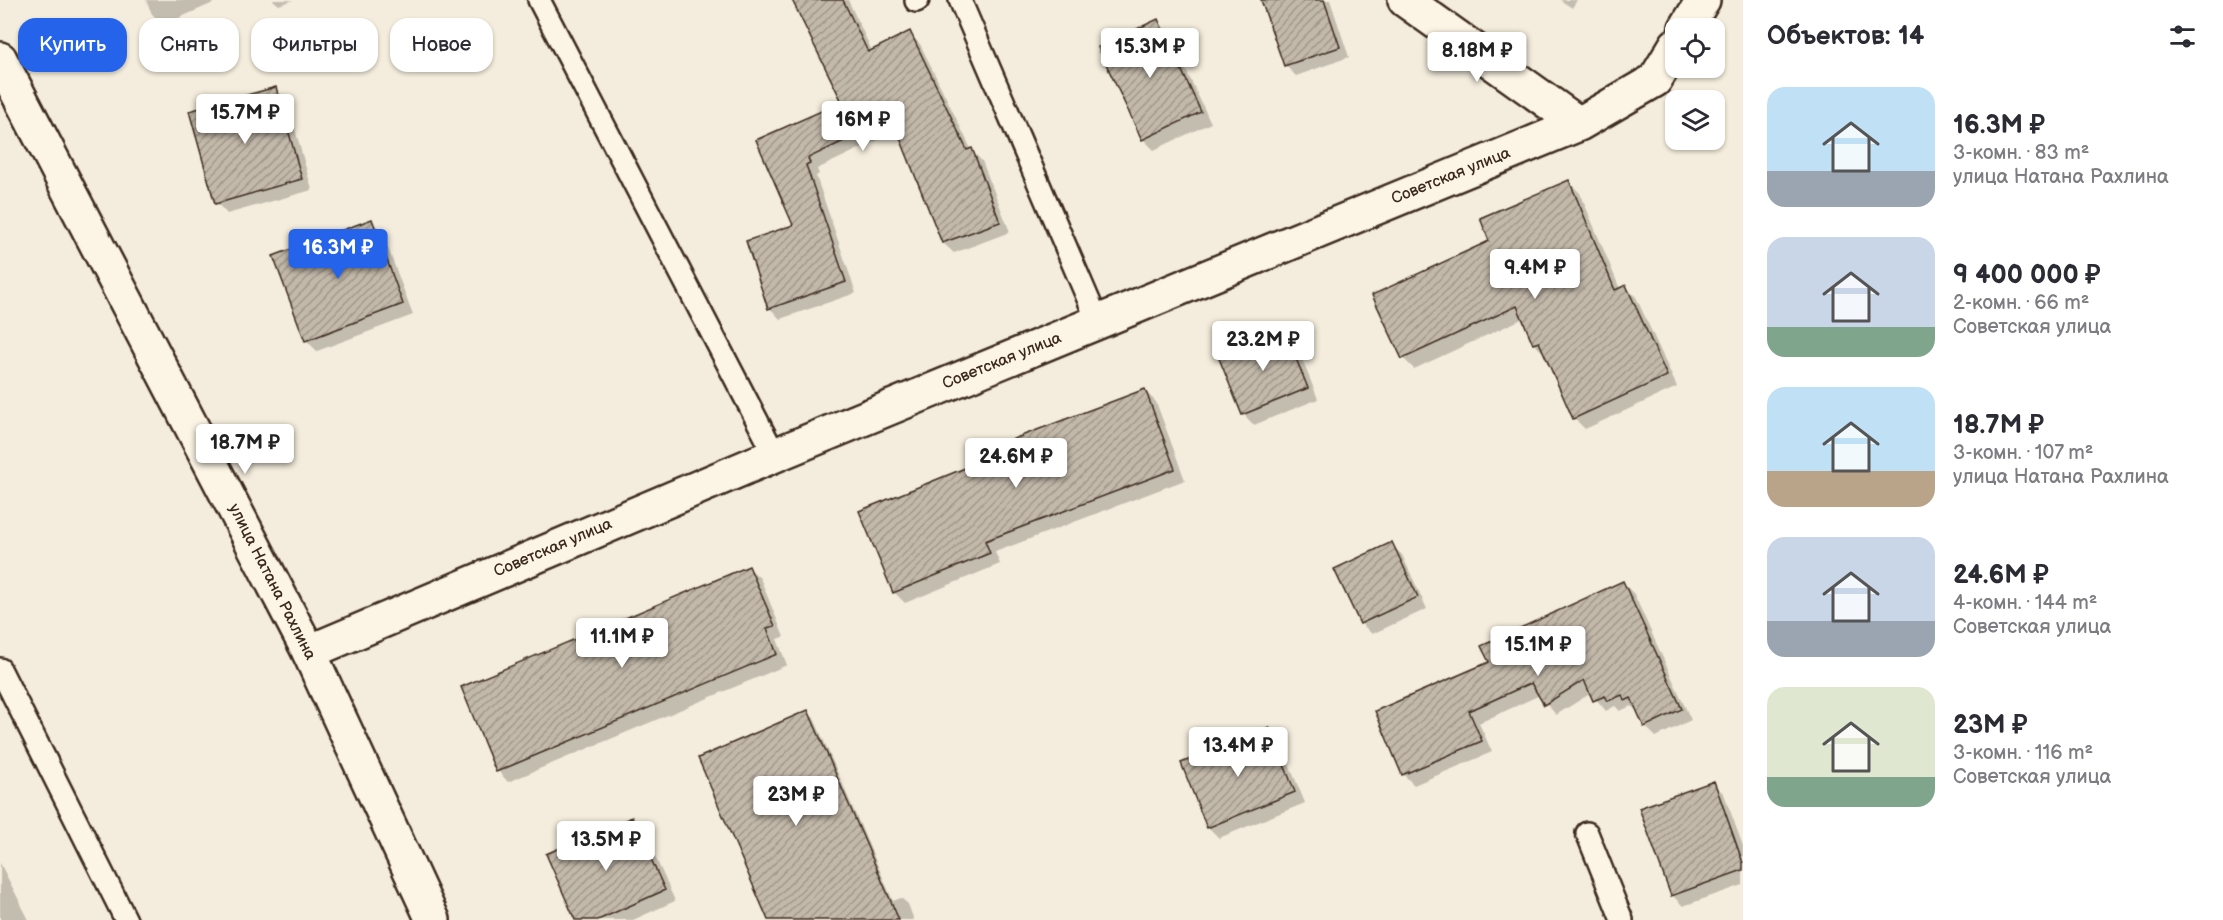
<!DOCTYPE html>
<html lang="ru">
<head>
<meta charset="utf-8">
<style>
	body { margin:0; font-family:"Balsamiq Sans",sans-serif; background:#f2f2f3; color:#2b2b33; height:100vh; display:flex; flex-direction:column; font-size:22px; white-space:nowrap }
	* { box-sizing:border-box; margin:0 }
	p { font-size:20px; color:#7c7c81 }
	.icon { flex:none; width:33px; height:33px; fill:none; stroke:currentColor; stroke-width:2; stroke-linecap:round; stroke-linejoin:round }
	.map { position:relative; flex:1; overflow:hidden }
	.panel { display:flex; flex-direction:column; background:#fff; width:480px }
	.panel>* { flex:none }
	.banner { position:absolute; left:18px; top:18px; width:570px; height:54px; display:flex; gap:12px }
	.buttons { position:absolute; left:1665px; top:18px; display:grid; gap:12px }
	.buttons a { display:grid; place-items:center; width:60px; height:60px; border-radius:12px; background:#fff; box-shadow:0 2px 4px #0004; font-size:30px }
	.price { position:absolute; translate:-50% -51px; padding:0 14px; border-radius:6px; background:#fff; color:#222; font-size:20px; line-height:39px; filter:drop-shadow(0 2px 3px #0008) }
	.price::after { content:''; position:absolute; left:50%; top:36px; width:18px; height:14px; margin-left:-9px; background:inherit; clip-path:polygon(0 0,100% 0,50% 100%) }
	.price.on { background:#2563eb; color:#fff }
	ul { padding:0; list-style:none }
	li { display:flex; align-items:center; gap:18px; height:150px; padding:0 24px }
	li span { display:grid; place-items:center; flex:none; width:168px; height:120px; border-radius:18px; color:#555 }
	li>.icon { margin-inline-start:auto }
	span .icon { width:72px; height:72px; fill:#fffc; stroke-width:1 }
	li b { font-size:26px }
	h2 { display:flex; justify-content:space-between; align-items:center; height:72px; padding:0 24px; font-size:26px }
	.tag { padding:0 21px; border-radius:18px; background:#fff; box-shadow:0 2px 4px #0004; font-size:21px; line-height:54px }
	.tag.on { background:#2563eb; color:#fff }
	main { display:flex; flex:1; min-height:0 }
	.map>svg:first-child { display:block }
	.shadow { fill:#0003 }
	.building { fill:url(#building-hatch); stroke:#3b2a1e; stroke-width:1.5 }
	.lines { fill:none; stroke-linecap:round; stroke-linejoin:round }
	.service-casing { stroke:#3b2a1e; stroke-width:26 }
	.minor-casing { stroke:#3b2a1e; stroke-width:38 }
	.tertiary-casing { stroke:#3b2a1e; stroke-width:38 }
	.service { stroke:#fcf5e5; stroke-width:21 }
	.minor { stroke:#fcf5e5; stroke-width:33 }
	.tertiary { stroke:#fcf5e5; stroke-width:33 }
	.labels { text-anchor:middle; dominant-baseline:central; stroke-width:5; stroke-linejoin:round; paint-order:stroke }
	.street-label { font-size:16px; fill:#3b2a1e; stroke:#fcf5e5 }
</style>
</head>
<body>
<main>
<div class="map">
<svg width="1743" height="920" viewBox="0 0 1743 920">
	<defs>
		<pattern id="building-hatch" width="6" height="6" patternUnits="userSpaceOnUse" patternTransform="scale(1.5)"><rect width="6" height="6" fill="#c3b9aa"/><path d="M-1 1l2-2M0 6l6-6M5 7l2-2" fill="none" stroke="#a0978a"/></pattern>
	</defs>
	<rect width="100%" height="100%" fill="#f4eddd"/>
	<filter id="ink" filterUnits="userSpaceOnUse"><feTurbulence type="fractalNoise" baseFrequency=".0167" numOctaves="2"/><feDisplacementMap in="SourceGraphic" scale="12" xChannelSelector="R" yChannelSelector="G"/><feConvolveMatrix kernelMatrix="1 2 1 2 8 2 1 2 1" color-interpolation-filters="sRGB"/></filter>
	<g filter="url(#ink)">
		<!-- shadow -->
		<path class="shadow" d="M 146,0 L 220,0 L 163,25 L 152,14 Z
			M 273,0 L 293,0 L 279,5 Z
			M 792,0 L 848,0 L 872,51 L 909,33 L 920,44 L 972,151 L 982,161 L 1010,232 L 954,253 L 943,243 L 899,130 L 817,169 L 819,174 L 816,176 L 856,293 L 780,319 L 770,308 L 795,225 L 758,140 L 844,103 Z
			M 1263,0 L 1330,0 L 1349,57 L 1296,76 L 1285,65 Z
			M 1560,0 L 1577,0 L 1572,8 Z
			M 1157,21 L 1168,32 L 1211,123 L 1154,150 L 1143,139 L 1100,47 Z
			M 276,89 L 287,100 L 312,190 L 227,214 L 217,203 Z
			M 1569,182 L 1580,193 L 1620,289 L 1625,287 L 1636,297 L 1677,387 L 1585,429 L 1574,418 L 1545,354 L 1534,344 L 1524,318 L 1414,369 L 1403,358 L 1491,241 Z
			M 371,221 L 382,232 L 413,315 L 317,351 L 306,340 Z
			M 1284,331 L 1295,342 L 1318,399 L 1254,425 L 1243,414 Z
			M 1145,391 L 1156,402 L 1185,480 L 995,552 L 1000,564 L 905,603 L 894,592 L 972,467 Z
			M 1391,544 L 1402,555 L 1427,609 L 1372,634 L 1361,623 Z
			M 749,568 L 760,578 L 784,637 L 777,639 L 787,665 L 508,782 L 498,771 Z
			M 1623,583 L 1634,594 L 1691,720 L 1656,737 L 1645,726 L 1638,711 L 1631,706 L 1620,711 L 1615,706 L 1606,711 L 1591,693 L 1556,715 L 1540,695 L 1479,723 L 1492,752 L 1414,785 L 1403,774 L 1491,663 Z
			M 807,712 L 814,718 L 893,901 L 901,898 L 908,904 L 914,920 L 770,920 Z
			M 1268,729 L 1279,740 L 1305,803 L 1219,838 L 1208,827 Z
			M 1713,783 L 1724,794 L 1743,846 L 1743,885 L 1683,906 L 1672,895 Z
			M 632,818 L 643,829 L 675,901 L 633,920 L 577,920 Z
			M 0,863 L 29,920 L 0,920 Z"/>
		<!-- building -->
		<path class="building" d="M 792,0 L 843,0 L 868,52 L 910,31 L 967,150 L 972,148 L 1000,222 L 942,243 L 892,118 L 808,158 L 810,163 L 806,165 L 846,282 L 768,309 L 746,241 L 793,225 L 756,140 L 842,102 Z
			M 1261,0 L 1324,0 L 1340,47 L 1284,66 Z
			M 1158,19 L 1201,112 L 1142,140 L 1098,47 Z
			M 276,87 L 302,179 L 215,204 L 189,111 Z
			M 1569,180 L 1615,290 L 1626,285 L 1667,376 L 1573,419 L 1539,342 L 1533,344 L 1517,306 L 1402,359 L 1372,295 L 1489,241 L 1480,218 Z
			M 372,219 L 403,304 L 305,341 L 273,256 Z
			M 1284,329 L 1308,388 L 1242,415 L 1218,356 Z
			M 1145,389 L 1175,469 L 985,541 L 990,553 L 893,593 L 859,511 L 970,466 L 966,457 Z
			M 1392,542 L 1418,597 L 1360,624 L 1334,569 Z
			M 749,566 L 775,626 L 767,628 L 777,654 L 496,772 L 461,687 Z
			M 1623,581 L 1682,709 L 1644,727 L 1631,698 L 1625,701 L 1622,695 L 1608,701 L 1605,696 L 1593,701 L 1584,680 L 1544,705 L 1531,683 L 1469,711 L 1482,741 L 1402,775 L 1375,711 L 1489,662 L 1481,646 Z
			M 808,710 L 899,920 L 768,920 L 698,758 Z
			M 1269,727 L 1295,792 L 1207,828 L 1181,763 Z
			M 1714,781 L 1743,863 L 1743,870 L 1671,896 L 1639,808 Z
			M 632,817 L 665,890 L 598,920 L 575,920 L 546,854 Z"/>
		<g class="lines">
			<defs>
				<path id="service" d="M 539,0 L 775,455
					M 960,0 L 1098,322
					M 916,1 L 918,0
					M 0,669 L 126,920
					M 1587,833 L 1622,920"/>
				<path id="minor" d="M 1405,0 L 1579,124
					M 1686,28 L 1703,0
					M 309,652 L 775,455 L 1579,124 L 1655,80 L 1676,45"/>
				<path id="tertiary" d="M 0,59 L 309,652 L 433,920"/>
			</defs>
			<!-- service casing -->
			<use href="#service" class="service-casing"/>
			<!-- minor casing -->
			<use href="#minor" class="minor-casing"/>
			<!-- tertiary casing -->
			<use href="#tertiary" class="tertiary-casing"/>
			<!-- service -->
			<use href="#service" class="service"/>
			<!-- minor -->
			<use href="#minor" class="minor"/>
			<!-- tertiary -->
			<use href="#tertiary" class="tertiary"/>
		</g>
	</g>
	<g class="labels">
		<!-- street labels -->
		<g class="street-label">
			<text transform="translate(1451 176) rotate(-22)">Советская улица</text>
			<text transform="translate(1002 361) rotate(-22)">Советская улица</text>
			<text transform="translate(553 548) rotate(-23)">Советская улица</text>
			<text transform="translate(272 582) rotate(63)">улица Натана Рахлина</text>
		</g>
	</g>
</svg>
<div class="buttons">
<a><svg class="icon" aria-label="locate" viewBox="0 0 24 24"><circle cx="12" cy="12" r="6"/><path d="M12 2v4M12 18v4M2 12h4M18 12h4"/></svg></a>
<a><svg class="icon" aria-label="layers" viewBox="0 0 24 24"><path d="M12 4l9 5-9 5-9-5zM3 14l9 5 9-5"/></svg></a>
</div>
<b class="price" style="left:1150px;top:79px">15.3M ₽</b>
<b class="price" style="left:1477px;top:83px">8.18M ₽</b>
<b class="price" style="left:245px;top:145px">15.7M ₽</b>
<b class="price" style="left:863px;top:152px">16M ₽</b>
<b class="price on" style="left:338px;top:280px">16.3M ₽</b>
<b class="price" style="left:1535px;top:300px">9.4M ₽</b>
<b class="price" style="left:1263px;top:372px">23.2M ₽</b>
<b class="price" style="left:245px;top:475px">18.7M ₽</b>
<b class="price" style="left:1016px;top:489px">24.6M ₽</b>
<b class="price" style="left:622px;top:669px">11.1M ₽</b>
<b class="price" style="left:1538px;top:677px">15.1M ₽</b>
<b class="price" style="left:1238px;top:778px">13.4M ₽</b>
<b class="price" style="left:796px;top:827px">23M ₽</b>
<b class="price" style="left:606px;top:872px">13.5M ₽</b>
<div class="banner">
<a class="tag on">Купить</a>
<a class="tag">Снять</a>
<a class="tag">Фильтры</a>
<a class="tag">Новое</a>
</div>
</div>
<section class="panel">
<h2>Объектов: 14<svg class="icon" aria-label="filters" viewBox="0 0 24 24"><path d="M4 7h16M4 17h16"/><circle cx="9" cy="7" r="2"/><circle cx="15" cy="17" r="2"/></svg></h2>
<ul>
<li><span style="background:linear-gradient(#bfe0f5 70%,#9aa5b1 0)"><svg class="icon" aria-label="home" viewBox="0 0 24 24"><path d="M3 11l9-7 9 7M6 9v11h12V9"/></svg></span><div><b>16.3M ₽</b><p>3-комн. · 83 m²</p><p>улица Натана Рахлина</p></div></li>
<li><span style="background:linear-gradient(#c9d6e8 75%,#7fa58c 0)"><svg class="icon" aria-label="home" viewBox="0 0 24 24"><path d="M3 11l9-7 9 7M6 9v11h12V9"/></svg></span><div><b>9 400 000 ₽</b><p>2-комн. · 66 m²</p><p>Советская улица</p></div></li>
<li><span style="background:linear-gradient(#bfe0f5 70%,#b9a48a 0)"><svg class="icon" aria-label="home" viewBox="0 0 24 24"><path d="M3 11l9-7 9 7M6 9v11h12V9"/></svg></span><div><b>18.7M ₽</b><p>3-комн. · 107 m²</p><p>улица Натана Рахлина</p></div></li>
<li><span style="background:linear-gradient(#c9d6e8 70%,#9aa5b1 0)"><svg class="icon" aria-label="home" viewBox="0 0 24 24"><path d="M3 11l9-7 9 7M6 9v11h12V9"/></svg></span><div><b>24.6M ₽</b><p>4-комн. · 144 m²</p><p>Советская улица</p></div></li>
<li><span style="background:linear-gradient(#dfe7d0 75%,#7fa58c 0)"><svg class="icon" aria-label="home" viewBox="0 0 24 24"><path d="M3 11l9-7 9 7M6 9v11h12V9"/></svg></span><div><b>23M ₽</b><p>3-комн. · 116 m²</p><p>Советская улица</p></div></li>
</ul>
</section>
</main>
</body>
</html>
